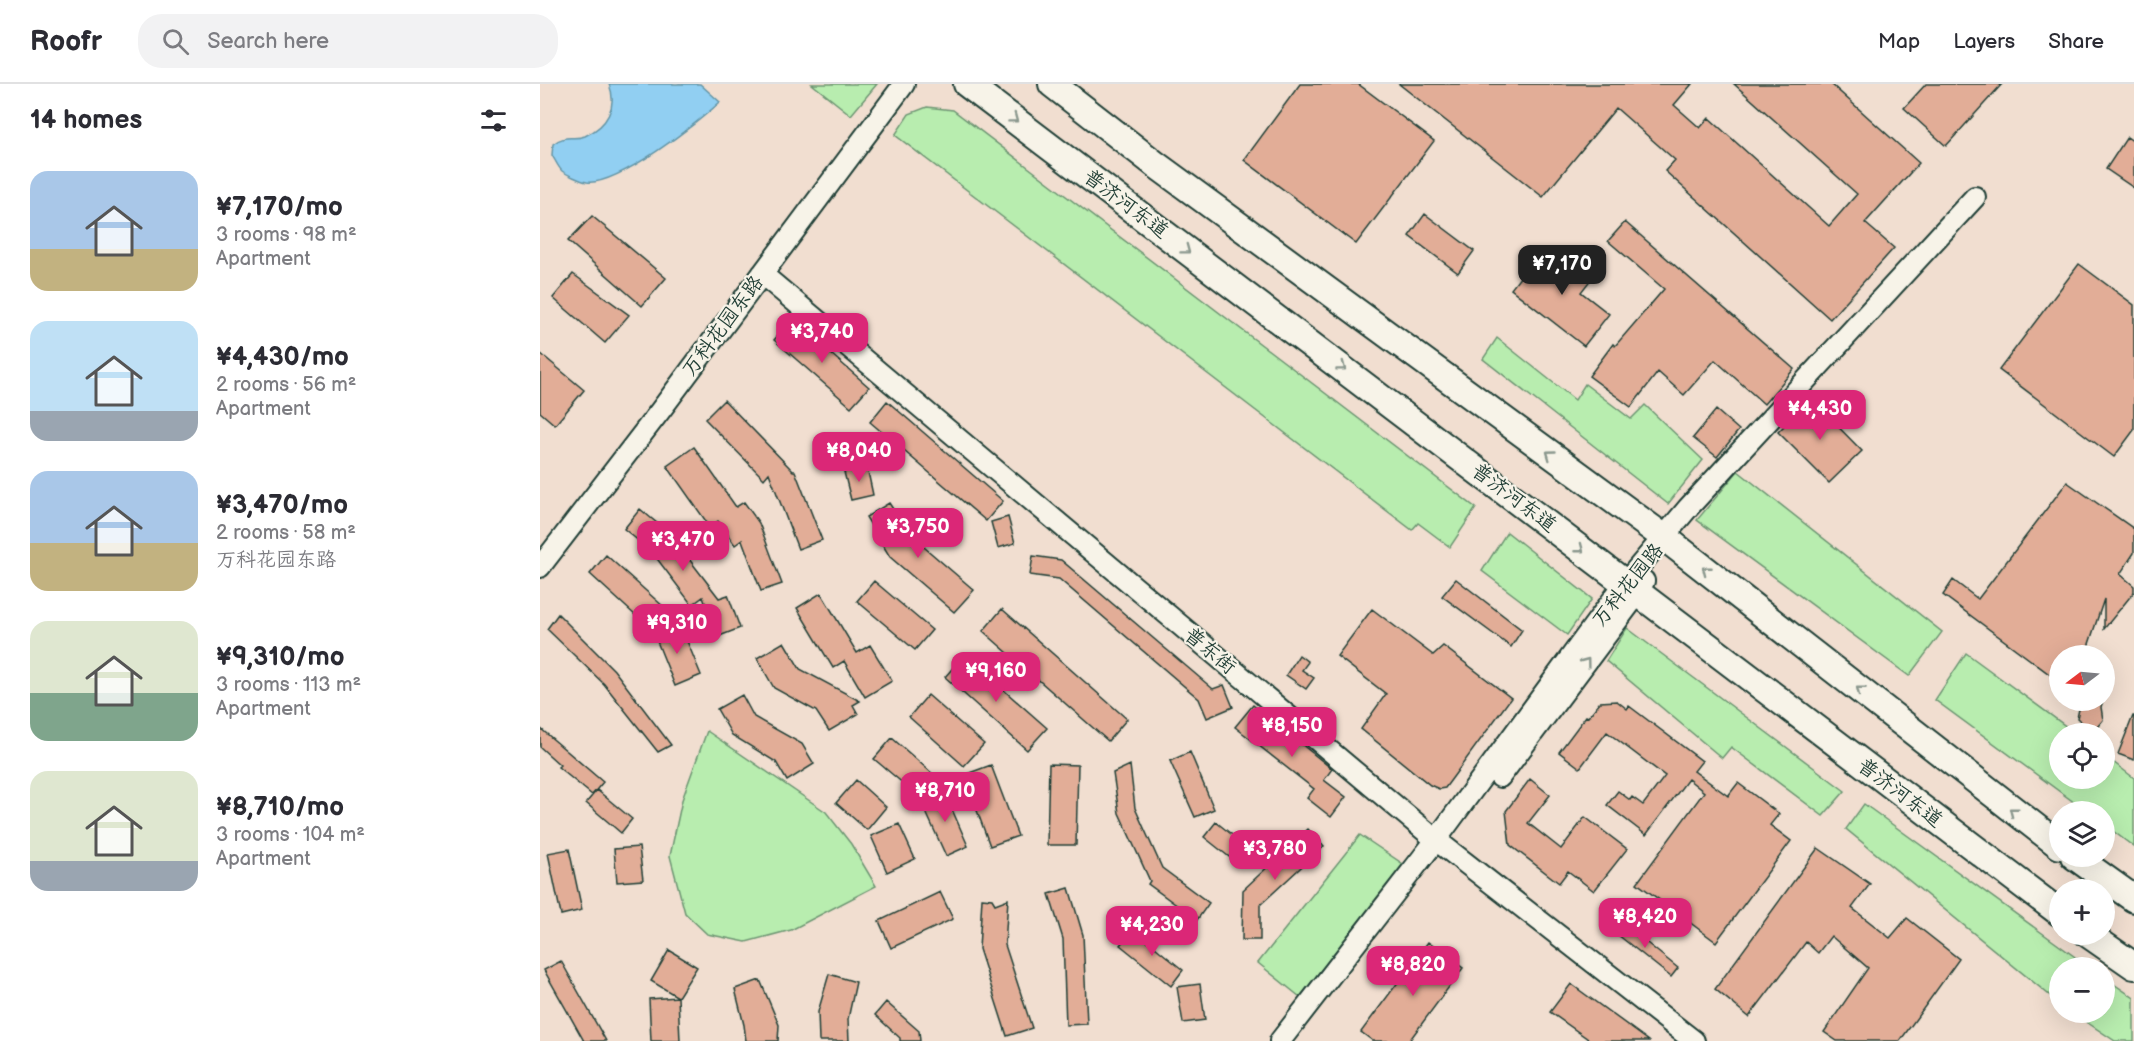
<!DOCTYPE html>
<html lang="en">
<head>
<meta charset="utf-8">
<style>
	body { margin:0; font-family:"Balsamiq Sans","LXGW WenKai TC",sans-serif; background:#f2f2f3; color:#2b2b33; height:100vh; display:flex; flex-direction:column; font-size:22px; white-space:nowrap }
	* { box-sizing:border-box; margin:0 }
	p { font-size:20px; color:#7c7c81 }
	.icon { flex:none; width:33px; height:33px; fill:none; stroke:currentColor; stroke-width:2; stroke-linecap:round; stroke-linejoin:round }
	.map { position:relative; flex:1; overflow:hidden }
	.drawer { display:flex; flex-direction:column; background:#fff; width:540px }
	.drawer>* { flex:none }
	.needle { width:39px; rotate:254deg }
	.buttons { position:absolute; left:1509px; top:561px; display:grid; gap:12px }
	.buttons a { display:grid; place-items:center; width:66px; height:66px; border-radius:50%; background:#fff; box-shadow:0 6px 24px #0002; font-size:30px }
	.price { position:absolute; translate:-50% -51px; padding:0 14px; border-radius:12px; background:#db2777; color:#fff; font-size:20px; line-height:39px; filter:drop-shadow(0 2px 3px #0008) }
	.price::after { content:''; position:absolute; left:50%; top:36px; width:18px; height:14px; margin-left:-9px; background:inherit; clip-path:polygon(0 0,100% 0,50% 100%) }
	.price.selected { background:#222; color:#fff }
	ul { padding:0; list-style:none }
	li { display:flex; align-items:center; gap:18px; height:150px; padding:0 30px }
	li span { display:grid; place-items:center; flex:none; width:168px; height:120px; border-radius:18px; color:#555 }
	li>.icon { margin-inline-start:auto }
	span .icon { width:72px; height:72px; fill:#fffc; stroke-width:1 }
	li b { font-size:26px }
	h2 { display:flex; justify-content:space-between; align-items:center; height:72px; padding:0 30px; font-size:26px }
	header { display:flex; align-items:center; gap:36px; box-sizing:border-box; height:84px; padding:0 30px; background:#fff; border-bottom:2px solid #e1e1e2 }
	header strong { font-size:28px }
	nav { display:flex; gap:33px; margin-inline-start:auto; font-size:21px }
	.search { width:420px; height:54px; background:#f2f2f3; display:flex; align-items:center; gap:15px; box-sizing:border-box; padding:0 21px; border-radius:24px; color:#7c7c81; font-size:22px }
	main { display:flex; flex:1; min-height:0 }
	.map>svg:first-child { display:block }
	.green { fill:#b8edaf; stroke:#6c9572; stroke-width:1.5 }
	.water { fill:#91cff2; stroke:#6395a6; stroke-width:1.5 }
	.building { fill:#e2ad97; stroke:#1f3d34; stroke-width:1.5 }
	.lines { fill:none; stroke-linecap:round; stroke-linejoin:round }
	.minor-casing { stroke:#1f3d34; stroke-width:24 }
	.major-casing { stroke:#1f3d34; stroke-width:30 }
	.minor { stroke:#f7f3e8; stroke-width:20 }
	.major { stroke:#f7f3e8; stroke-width:26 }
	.oneway { stroke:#8b988e }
	.labels { text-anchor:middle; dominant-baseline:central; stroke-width:4.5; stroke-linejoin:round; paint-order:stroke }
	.street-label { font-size:20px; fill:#1f3d34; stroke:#f7f3e8 }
</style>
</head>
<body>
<header>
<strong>Roofr</strong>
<div class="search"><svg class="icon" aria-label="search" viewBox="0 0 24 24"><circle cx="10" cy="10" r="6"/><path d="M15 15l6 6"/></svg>Search here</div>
<nav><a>Map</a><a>Layers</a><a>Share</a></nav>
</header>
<main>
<section class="drawer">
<h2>14 homes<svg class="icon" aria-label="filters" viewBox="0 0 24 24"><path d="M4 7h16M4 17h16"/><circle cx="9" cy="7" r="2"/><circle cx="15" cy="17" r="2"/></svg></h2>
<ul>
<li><span style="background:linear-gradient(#a9c7e8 65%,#c2b280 0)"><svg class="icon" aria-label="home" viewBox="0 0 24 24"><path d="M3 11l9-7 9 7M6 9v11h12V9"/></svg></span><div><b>¥7,170/mo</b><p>3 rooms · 98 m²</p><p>Apartment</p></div></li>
<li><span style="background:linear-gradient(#bfe0f5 75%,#9aa5b1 0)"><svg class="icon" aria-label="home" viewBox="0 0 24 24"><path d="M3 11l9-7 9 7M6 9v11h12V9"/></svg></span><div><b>¥4,430/mo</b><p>2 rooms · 56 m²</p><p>Apartment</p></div></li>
<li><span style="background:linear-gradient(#a9c7e8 60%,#c2b280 0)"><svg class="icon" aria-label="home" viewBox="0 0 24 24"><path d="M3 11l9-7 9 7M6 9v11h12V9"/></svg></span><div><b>¥3,470/mo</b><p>2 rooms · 58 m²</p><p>万科花园东路</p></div></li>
<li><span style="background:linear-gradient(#dfe7d0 60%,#7fa58c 0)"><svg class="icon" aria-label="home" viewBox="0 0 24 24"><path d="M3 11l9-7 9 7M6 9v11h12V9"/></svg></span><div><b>¥9,310/mo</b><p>3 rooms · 113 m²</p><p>Apartment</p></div></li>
<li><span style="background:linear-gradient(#dfe7d0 75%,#9aa5b1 0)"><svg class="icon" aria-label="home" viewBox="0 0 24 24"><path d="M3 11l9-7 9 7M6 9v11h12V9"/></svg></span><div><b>¥8,710/mo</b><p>3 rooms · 104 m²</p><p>Apartment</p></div></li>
</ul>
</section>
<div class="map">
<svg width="1594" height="957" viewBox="0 0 1594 957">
	<rect width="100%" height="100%" fill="#f1ded0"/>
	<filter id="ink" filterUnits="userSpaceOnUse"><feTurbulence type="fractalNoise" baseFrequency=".0167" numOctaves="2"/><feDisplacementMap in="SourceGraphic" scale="12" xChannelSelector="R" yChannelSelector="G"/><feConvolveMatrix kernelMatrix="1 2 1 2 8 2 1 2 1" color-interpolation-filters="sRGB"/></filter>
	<g filter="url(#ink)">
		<!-- green -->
		<path class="green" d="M 272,0 L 337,0 L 311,31 Z
			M 387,23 L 413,26 L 936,424 L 910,463 L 878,439 L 872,446 L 355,51 L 369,30 Z
			M 957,254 L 1035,316 L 1045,300 L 1091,335 L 1105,321 L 1163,376 L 1128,420 L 943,275 Z
			M 1198,387 L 1402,548 L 1369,592 L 1157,436 Z
			M 967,448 L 1052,515 L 1027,551 L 942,487 Z
			M 1087,544 L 1305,707 L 1283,732 L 1191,663 L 1182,674 L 1066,577 Z
			M 1426,569 L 1535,649 L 1520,650 L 1520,694 L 1564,694 L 1565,672 L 1594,694 L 1594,763 L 1565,741 L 1564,728 L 1546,727 L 1395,616 Z
			M 167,647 L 286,728 L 311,760 L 336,802 L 251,846 L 206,858 L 167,850 L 145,829 L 130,772 L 142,716 Z
			M 1324,720 L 1549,883 L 1520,884 L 1519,919 L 1306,745 Z
			M 820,751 L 863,780 L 760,913 L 718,879 Z
			M 1565,894 L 1594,914 L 1594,957 L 1575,957 L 1533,929 L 1564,928 Z"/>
		<!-- water -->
		<path class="water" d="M 69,0 L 160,0 L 180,18 C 158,39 77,102 47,98 C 41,97 26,90 22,87 C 18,83 15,76 12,71 L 13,60 C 27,49 33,57 45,52 C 67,42 78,23 69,0 Z"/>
		<!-- building -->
		<path class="building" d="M 760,0 L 818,0 L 894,57 L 816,160 L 704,76 Z
			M 859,0 L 1152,0 L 1134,21 L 1160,44 L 1169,34 L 1289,142 L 1317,110 L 1194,0 L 1291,0 L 1379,79 L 1325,139 L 1354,164 L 1290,235 L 1125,87 L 1135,76 L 1076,24 L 1003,113 Z
			M 1386,0 L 1462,0 L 1406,62 L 1364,24 Z
			M 1587,53 L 1594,58 L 1594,104 L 1566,85 Z
			M 885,130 L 934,167 L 918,189 L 869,152 Z
			M 52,132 L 126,194 L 102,222 L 28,157 Z
			M 1085,138 L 1254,285 L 1224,320 L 1175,276 L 1144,311 L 1118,288 L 1091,323 L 1049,292 L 1073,260 L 1075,262 L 1124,205 L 1068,157 Z
			M 1001,166 L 1031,189 L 1043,173 L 1059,185 L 1041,208 L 1069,230 L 1044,262 L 971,205 Z
			M 1539,180 L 1594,221 L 1594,346 L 1574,373 L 1459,286 Z
			M 33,190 L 89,231 L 65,259 L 13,214 Z
			M 252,236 L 329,303 L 311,323 L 234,256 Z
			M 0,269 L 44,306 L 15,341 L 0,328 Z
			M 1271,315 L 1322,367 L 1289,399 L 1238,348 Z
			M 184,316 L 253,387 L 255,387 L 282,456 L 258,465 L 229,389 L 224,395 L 165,335 Z
			M 347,317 L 463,417 L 446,437 L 330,338 Z
			M 1176,326 L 1199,346 L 1177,373 L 1153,354 Z
			M 154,363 L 196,423 L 204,418 L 219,439 L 242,500 L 221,507 L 202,456 L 195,461 L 178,437 L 170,443 L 127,382 Z
			M 327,383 L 333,411 L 311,416 L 304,388 Z
			M 1527,398 L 1594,445 L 1594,469 L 1580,490 L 1594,502 L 1594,508 L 1564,545 L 1564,515 L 1545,572 L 1520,572 L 1520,598 L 1403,511 L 1413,496 L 1438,515 Z
			M 349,419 L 370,451 L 434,506 L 414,528 L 350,473 L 326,433 Z
			M 100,425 L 129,449 L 179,514 L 188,511 L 200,544 L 177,553 L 163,513 L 152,521 L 112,468 L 84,445 Z
			M 468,433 L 475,459 L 458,464 L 451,438 Z
			M 66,471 L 125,524 L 108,543 L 50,490 Z
			M 493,472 L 521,476 L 673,605 L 684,601 L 693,623 L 667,634 L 659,615 L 519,495 L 490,491 Z
			M 916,495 L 982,546 L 971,563 L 902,512 Z
			M 334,497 L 392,546 L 375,566 L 317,517 Z
			M 281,509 L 317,569 L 330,561 L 352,597 L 325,613 L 304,577 L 293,584 L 257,524 Z
			M 462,525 L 587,635 L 568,657 L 443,547 Z
			M 832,525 L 893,571 L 903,562 L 971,614 L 905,704 L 899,705 L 890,701 L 821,645 L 846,610 L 797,572 Z
			M 18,530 L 74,586 L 131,661 L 118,668 L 64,600 L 7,545 Z
			M 140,540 L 161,591 L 135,602 L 114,550 Z
			M 244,558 L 260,585 L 320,617 L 313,621 L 318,630 L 289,647 L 276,627 L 234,604 L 217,574 Z
			M 424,571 L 507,644 L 487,666 L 405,593 Z
			M 759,571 L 768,578 L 762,586 L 774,594 L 766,605 L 746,591 Z
			M 202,611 L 214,633 L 262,660 L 274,680 L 247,697 L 236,678 L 192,651 L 177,625 Z
			M 388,611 L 444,660 L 424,682 L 369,633 Z
			M 1548,616 L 1563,616 L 1561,623 L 1563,636 L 1558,642 L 1548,644 L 1537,634 L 1539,625 L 1547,621 Z
			M 1077,617 L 1087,625 L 1089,622 L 1162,677 L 1154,687 L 1188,712 L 1198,699 L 1239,730 L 1230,741 L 1251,757 L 1176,858 L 1097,799 L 1164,708 L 1148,695 L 1106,751 L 1067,721 L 1078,707 L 1090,716 L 1092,713 L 1103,721 L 1125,692 L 1067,648 L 1040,684 L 1019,668 L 1046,632 L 1048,633 L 1060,618 Z
			M 713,621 L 792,685 L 784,696 L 806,713 L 791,733 L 767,714 L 774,705 L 695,643 Z
			M 1593,632 L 1594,632 L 1594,676 L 1578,670 Z
			M 0,644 L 63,698 L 52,711 L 18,683 L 20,681 L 0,663 Z
			M 352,654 L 394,691 L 377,711 L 334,675 Z
			M 650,668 L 674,725 L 655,733 L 630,677 Z
			M 509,680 L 538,681 L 536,761 L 507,761 Z
			M 451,681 L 478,752 L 450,762 L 424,691 Z
			M 590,681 L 595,724 L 622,784 L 669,819 L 657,836 L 608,800 L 610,797 L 579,729 L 573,689 Z
			M 990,695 L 1010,711 L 988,739 L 1021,765 L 1045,733 L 1087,765 L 1054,807 L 1028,787 L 1019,799 L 970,761 L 966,727 Z
			M 316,696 L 346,723 L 327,746 L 296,719 Z
			M 57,706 L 92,735 L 81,749 L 46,719 Z
			M 404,707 L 428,762 L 406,772 L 381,717 Z
			M 676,738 L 705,761 L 693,776 L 664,753 Z
			M 359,740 L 375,775 L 347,788 L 331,752 Z
			M 768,745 L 784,762 L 720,821 L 720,856 L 702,856 L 703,806 Z
			M 99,763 L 103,796 L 77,798 L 74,765 Z
			M 1278,764 L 1330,800 L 1312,824 L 1350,854 L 1367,834 L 1419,875 L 1360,957 L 1297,957 L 1284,948 L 1328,884 L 1291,852 L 1278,869 L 1266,858 L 1209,933 L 1175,905 Z
			M 29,765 L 42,826 L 21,831 L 8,769 Z
			M 529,804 L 543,851 L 547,940 L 526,941 L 523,855 L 509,810 Z
			M 400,808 L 413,835 L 351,864 L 339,837 Z
			M 442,814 L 452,815 L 455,820 L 468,815 L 465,861 L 492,944 L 467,952 L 439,865 Z
			M 1081,838 L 1138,884 L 1131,893 L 1073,847 Z
			M 593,845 L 643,886 L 631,902 L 580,861 Z
			M 888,858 L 923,884 L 869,957 L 833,957 L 821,948 Z
			M 129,866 L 157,883 L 138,913 L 111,897 Z
			M 21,877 L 66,957 L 44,957 L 4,886 Z
			M 289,890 L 316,898 L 308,935 L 309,957 L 279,957 L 278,928 Z
			M 220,896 L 239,941 L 238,957 L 206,957 L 204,941 L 195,905 Z
			M 660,900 L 665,936 L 643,939 L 637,903 Z
			M 1031,900 L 1109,957 L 1051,957 L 1010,928 Z
			M 138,913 L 140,957 L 111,957 L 109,915 Z
			M 346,918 L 379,947 L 380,957 L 360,957 L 360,954 L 335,931 Z"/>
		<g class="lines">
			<defs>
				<path id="minor" d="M 222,190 L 896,756 L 1154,957
					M 0,483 L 120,327 L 364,0
					M 960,693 L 1098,509 L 1104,497
					M 740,957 L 896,756 L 1085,499 L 1148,424 L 1435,113"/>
				<path id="major" d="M 427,0 L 1520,829
					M 512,0 L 615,80 L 1125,454 L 1520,762
					M 1534,772 L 1594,815
					M 1548,850 L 1594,882"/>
			</defs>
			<!-- minor casing -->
			<use href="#minor" class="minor-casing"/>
			<!-- major casing -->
			<use href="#major" class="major-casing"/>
			<!-- minor -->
			<use href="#minor" class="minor"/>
			<!-- major -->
			<use href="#major" class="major"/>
		</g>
		<!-- one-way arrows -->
		<defs><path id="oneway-chevron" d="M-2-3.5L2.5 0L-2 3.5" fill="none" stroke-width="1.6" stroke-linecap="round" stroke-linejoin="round" transform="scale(1.5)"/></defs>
		<g class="oneway">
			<use href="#oneway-chevron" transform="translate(474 35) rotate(37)"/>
			<use href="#oneway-chevron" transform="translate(646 166) rotate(37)"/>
			<use href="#oneway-chevron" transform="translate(802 283) rotate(37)"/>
			<use href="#oneway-chevron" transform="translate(1010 370) rotate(-144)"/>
			<use href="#oneway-chevron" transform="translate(1040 465) rotate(38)"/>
			<use href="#oneway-chevron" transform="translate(1166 486) rotate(-142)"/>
			<use href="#oneway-chevron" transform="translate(1046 578) rotate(-53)"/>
			<use href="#oneway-chevron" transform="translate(1320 606) rotate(-142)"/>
			<use href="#oneway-chevron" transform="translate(1473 727) rotate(-142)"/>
		</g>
	</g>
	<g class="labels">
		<!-- street labels -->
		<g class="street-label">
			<text transform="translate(586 120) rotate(37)">普济河东道</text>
			<text transform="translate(183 242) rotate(-53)">万科花园东路</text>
			<text transform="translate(974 414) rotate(37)">普济河东道</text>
			<text transform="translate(1088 501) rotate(-51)">万科花园路</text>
			<text transform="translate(670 567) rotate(40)">普东街</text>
			<text transform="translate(1360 709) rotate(37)">普济河东道</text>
		</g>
	</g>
</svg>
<div class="buttons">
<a><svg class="needle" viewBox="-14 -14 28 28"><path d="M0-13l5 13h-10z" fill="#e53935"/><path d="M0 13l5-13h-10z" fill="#7c7c81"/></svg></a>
<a><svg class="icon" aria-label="locate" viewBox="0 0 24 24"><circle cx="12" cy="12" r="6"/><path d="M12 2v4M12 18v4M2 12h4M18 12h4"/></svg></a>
<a><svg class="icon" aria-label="layers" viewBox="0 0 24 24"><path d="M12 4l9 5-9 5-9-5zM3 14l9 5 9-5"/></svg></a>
<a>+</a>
<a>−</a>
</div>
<b class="price selected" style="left:1022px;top:212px">¥7,170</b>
<b class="price" style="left:282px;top:280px">¥3,740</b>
<b class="price" style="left:1280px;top:357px">¥4,430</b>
<b class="price" style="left:319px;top:399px">¥8,040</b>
<b class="price" style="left:378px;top:475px">¥3,750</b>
<b class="price" style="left:143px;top:488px">¥3,470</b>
<b class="price" style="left:137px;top:571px">¥9,310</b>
<b class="price" style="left:456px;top:619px">¥9,160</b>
<b class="price" style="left:752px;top:674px">¥8,150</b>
<b class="price" style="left:405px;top:739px">¥8,710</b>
<b class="price" style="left:735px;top:797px">¥3,780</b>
<b class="price" style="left:1105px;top:865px">¥8,420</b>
<b class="price" style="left:612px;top:873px">¥4,230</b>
<b class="price" style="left:873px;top:913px">¥8,820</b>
</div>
</main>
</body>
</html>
